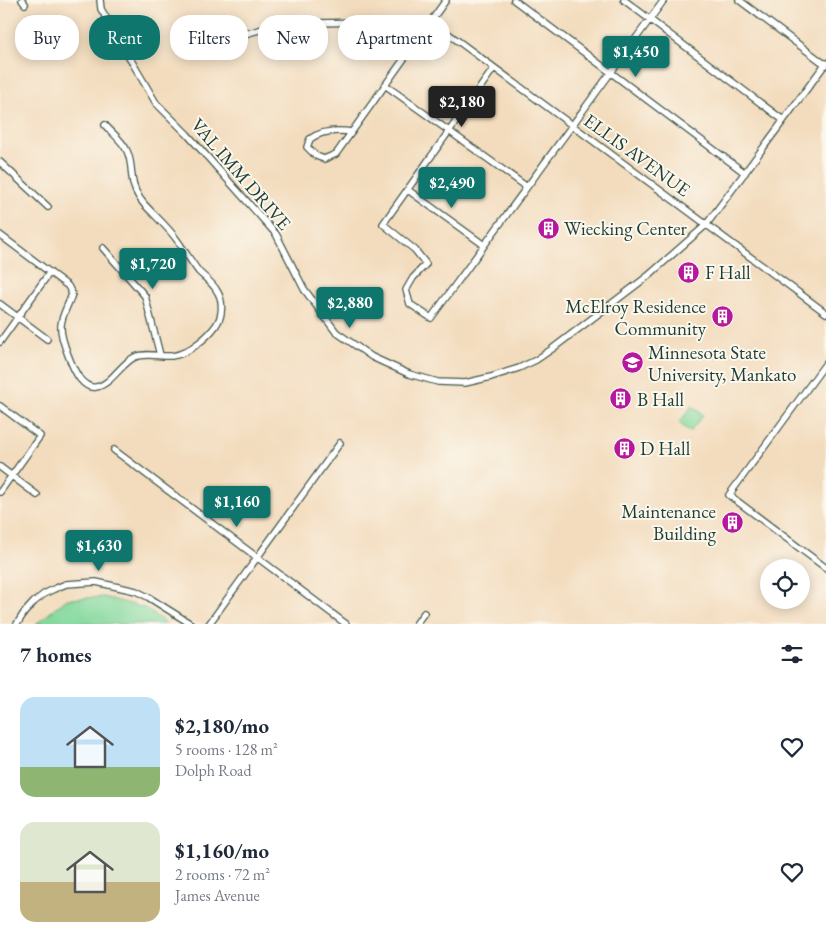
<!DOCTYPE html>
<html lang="en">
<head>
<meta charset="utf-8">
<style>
	body { margin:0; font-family:"EB Garamond",serif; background:#f6f6f7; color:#1f2937; height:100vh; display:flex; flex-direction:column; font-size:19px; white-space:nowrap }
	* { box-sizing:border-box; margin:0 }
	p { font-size:16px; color:#747a83 }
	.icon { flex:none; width:28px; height:28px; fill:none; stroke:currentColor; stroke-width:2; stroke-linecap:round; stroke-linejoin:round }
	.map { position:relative; height:624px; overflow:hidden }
	.sheet { display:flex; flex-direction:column; background:#fff; flex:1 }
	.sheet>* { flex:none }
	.banner { position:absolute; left:15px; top:15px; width:500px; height:45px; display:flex; gap:10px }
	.controls { position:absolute; left:760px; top:559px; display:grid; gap:10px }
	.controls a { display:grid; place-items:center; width:50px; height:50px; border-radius:50%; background:#fff; box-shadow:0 2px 12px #0003; font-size:25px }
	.price { position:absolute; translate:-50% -42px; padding:0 11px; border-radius:5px; background:#0f766e; color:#fff; font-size:16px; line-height:32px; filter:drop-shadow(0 1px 2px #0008) }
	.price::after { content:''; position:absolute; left:50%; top:30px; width:15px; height:11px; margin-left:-8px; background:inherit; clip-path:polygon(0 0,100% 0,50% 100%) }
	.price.current { background:#222; color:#fff }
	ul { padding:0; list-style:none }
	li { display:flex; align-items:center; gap:15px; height:125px; padding:0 20px }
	li span { display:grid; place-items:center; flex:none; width:140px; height:100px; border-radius:15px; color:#555 }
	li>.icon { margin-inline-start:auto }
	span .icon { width:60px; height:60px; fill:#fffc; stroke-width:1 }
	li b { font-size:21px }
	h2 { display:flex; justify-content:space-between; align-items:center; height:60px; padding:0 20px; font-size:21px }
	.tag { padding:0 18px; border-radius:20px; background:#fff; box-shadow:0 2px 12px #0003; font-size:18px; line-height:45px }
	.tag.current { background:#0f766e; color:#fff }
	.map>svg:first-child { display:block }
	.green { fill:#81d89c; stroke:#508a68 }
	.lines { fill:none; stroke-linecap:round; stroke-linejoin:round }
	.minor-casing { stroke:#3f5549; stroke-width:8 }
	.minor { stroke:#fff; stroke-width:5.5 }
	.labels { text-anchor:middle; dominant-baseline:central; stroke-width:4; stroke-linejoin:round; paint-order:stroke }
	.street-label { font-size:19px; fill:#1f3d34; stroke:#fbf7ec }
	.poi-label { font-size:19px; fill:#1f3d34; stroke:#fbf7ec; text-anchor:start }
</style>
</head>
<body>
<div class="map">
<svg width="826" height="624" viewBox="0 0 826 624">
	<rect width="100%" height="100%" fill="#fbf7ec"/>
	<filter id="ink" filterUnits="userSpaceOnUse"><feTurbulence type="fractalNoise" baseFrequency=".02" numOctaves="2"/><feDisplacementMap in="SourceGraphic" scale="10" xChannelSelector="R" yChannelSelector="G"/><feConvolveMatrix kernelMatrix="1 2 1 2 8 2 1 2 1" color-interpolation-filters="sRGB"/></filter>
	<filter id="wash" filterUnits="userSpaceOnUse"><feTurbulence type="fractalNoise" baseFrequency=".0096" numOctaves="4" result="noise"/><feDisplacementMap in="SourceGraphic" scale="20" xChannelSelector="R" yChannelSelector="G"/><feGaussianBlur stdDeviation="1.12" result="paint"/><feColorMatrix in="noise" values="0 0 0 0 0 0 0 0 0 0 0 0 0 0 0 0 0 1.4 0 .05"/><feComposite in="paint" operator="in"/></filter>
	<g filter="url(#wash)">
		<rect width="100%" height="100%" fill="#f3dcbd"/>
		<!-- green -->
		<path class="green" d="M 692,406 L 703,415 L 690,432 L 679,423 Z
			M 104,597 L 145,608 L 167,624 L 36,624 L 67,599 Z"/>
	</g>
	<g filter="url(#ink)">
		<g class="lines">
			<defs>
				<path id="minor" d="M 22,0 L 25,4
					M 100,0 L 101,9 L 156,103 L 187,134 L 276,234 L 304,289 L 336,332 L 372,357 L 409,374 L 438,382 L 465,383 L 491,377 L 519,368 L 536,360 L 552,349 L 648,276 L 706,225 L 826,63
					M 514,0 L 745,173
					M 624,0 L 783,120
					M 739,0 L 826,65
					M 431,21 L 826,313
					M 227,39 L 284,23 L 297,21 L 316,23 L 365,22 L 410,51
					M 494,68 L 383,224 L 415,250 L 426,264 L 413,278 L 406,290 L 410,304 L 431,318 L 664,0
					M 385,85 L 527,187
					M 352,132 C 337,130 322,130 310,139 L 307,147 L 316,156 L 324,159 L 336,154 L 446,0
					M 0,162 L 48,207
					M 408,190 L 484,245
					M 0,235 L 68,286 L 72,294 C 69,304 61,316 61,326 C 60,338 73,370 80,379 C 84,384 90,388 96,387 C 111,385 121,363 135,357 C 147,352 160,357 172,356 C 189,354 219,330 221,313 C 222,306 221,297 217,291 C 213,283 205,278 199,272 C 191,262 185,251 177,240 C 168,227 155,216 144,204 C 137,196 133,187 132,177 C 131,168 131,159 127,151 C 123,141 112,133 105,125
					M 103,248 L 145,296 L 160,355
					M 0,304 L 47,339
					M 0,342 L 50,272
					M 826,363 L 729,495 L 826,568
					M 0,406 L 40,436 L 0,492
					M 114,450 L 346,624
					M 0,467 L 37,495
					M 17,624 L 24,613 L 34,602 L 44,594 L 54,589 L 66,584 L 96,582 L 136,591 L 148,597 L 191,624
					M 209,624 L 340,443
					M 416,624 L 424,613"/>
			</defs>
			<!-- minor casing -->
			<use href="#minor" class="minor-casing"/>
			<!-- minor -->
			<use href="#minor" class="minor"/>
		</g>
	</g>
	<!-- icons -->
	<defs>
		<symbol id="building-disc" viewBox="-11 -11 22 22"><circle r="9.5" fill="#b5179e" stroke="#fbf7ec"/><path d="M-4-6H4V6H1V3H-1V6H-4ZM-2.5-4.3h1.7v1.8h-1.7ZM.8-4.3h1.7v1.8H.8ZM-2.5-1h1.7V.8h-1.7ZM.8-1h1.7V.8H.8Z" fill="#fff"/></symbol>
		<symbol id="university-disc" viewBox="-11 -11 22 22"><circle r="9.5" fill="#b5179e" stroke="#fbf7ec"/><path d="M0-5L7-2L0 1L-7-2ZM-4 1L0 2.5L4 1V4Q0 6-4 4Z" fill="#fff"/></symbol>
	</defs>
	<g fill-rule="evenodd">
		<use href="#building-disc" x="536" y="216" width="25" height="25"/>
		<use href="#building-disc" x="676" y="260" width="25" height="25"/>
		<use href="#building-disc" x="710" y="304" width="25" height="25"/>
		<use href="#university-disc" x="620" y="350" width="25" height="25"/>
		<use href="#building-disc" x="608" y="386" width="25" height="25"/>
		<use href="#building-disc" x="612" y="436" width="25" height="25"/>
		<use href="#building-disc" x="720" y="510" width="25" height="25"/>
	</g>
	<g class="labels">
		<!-- street labels -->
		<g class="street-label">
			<text transform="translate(637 155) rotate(36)">ELLIS AVENUE</text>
			<text transform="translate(241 174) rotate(49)">VAL IMM DRIVE</text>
		</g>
		<!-- poi labels -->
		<g class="poi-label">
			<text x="564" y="228">Wiecking Center</text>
			<text x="705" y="272">F Hall</text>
			<text x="706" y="306" text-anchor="end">McElroy Residence<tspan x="706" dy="22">Community</tspan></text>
			<text x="648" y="352">Minnesota State<tspan x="648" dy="22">University, Mankato</tspan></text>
			<text x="637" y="399">B Hall</text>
			<text x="640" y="448">D Hall</text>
			<text x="716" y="511" text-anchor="end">Maintenance<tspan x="716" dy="22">Building</tspan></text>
		</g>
	</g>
</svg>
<div class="controls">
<a><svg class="icon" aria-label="locate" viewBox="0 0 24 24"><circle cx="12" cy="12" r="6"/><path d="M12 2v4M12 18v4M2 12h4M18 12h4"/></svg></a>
</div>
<b class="price" style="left:636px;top:78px">$1,450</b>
<b class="price current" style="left:462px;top:128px">$2,180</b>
<b class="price" style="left:452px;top:209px">$2,490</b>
<b class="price" style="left:153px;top:290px">$1,720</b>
<b class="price" style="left:350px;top:329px">$2,880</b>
<b class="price" style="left:237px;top:528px">$1,160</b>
<b class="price" style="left:99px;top:572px">$1,630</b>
<div class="banner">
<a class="tag">Buy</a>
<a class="tag current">Rent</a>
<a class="tag">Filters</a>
<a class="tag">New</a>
<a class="tag">Apartment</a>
</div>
</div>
<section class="sheet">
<h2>7 homes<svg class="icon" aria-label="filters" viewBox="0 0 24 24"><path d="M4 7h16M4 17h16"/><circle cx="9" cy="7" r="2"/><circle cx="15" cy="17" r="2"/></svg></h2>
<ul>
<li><span style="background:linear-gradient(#bfe0f5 70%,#8fb573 0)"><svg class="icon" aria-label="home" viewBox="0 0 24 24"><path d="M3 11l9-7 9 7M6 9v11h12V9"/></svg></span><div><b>$2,180/mo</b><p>5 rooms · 128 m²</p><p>Dolph Road</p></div><svg class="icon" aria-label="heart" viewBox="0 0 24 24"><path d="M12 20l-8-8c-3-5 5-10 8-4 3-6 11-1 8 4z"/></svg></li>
<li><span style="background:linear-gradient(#dfe7d0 60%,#c2b280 0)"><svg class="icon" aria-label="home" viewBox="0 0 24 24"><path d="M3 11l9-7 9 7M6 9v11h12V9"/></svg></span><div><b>$1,160/mo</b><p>2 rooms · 72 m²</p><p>James Avenue</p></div><svg class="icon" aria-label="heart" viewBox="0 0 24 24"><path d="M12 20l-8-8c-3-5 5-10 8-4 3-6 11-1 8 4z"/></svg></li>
</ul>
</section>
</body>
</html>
